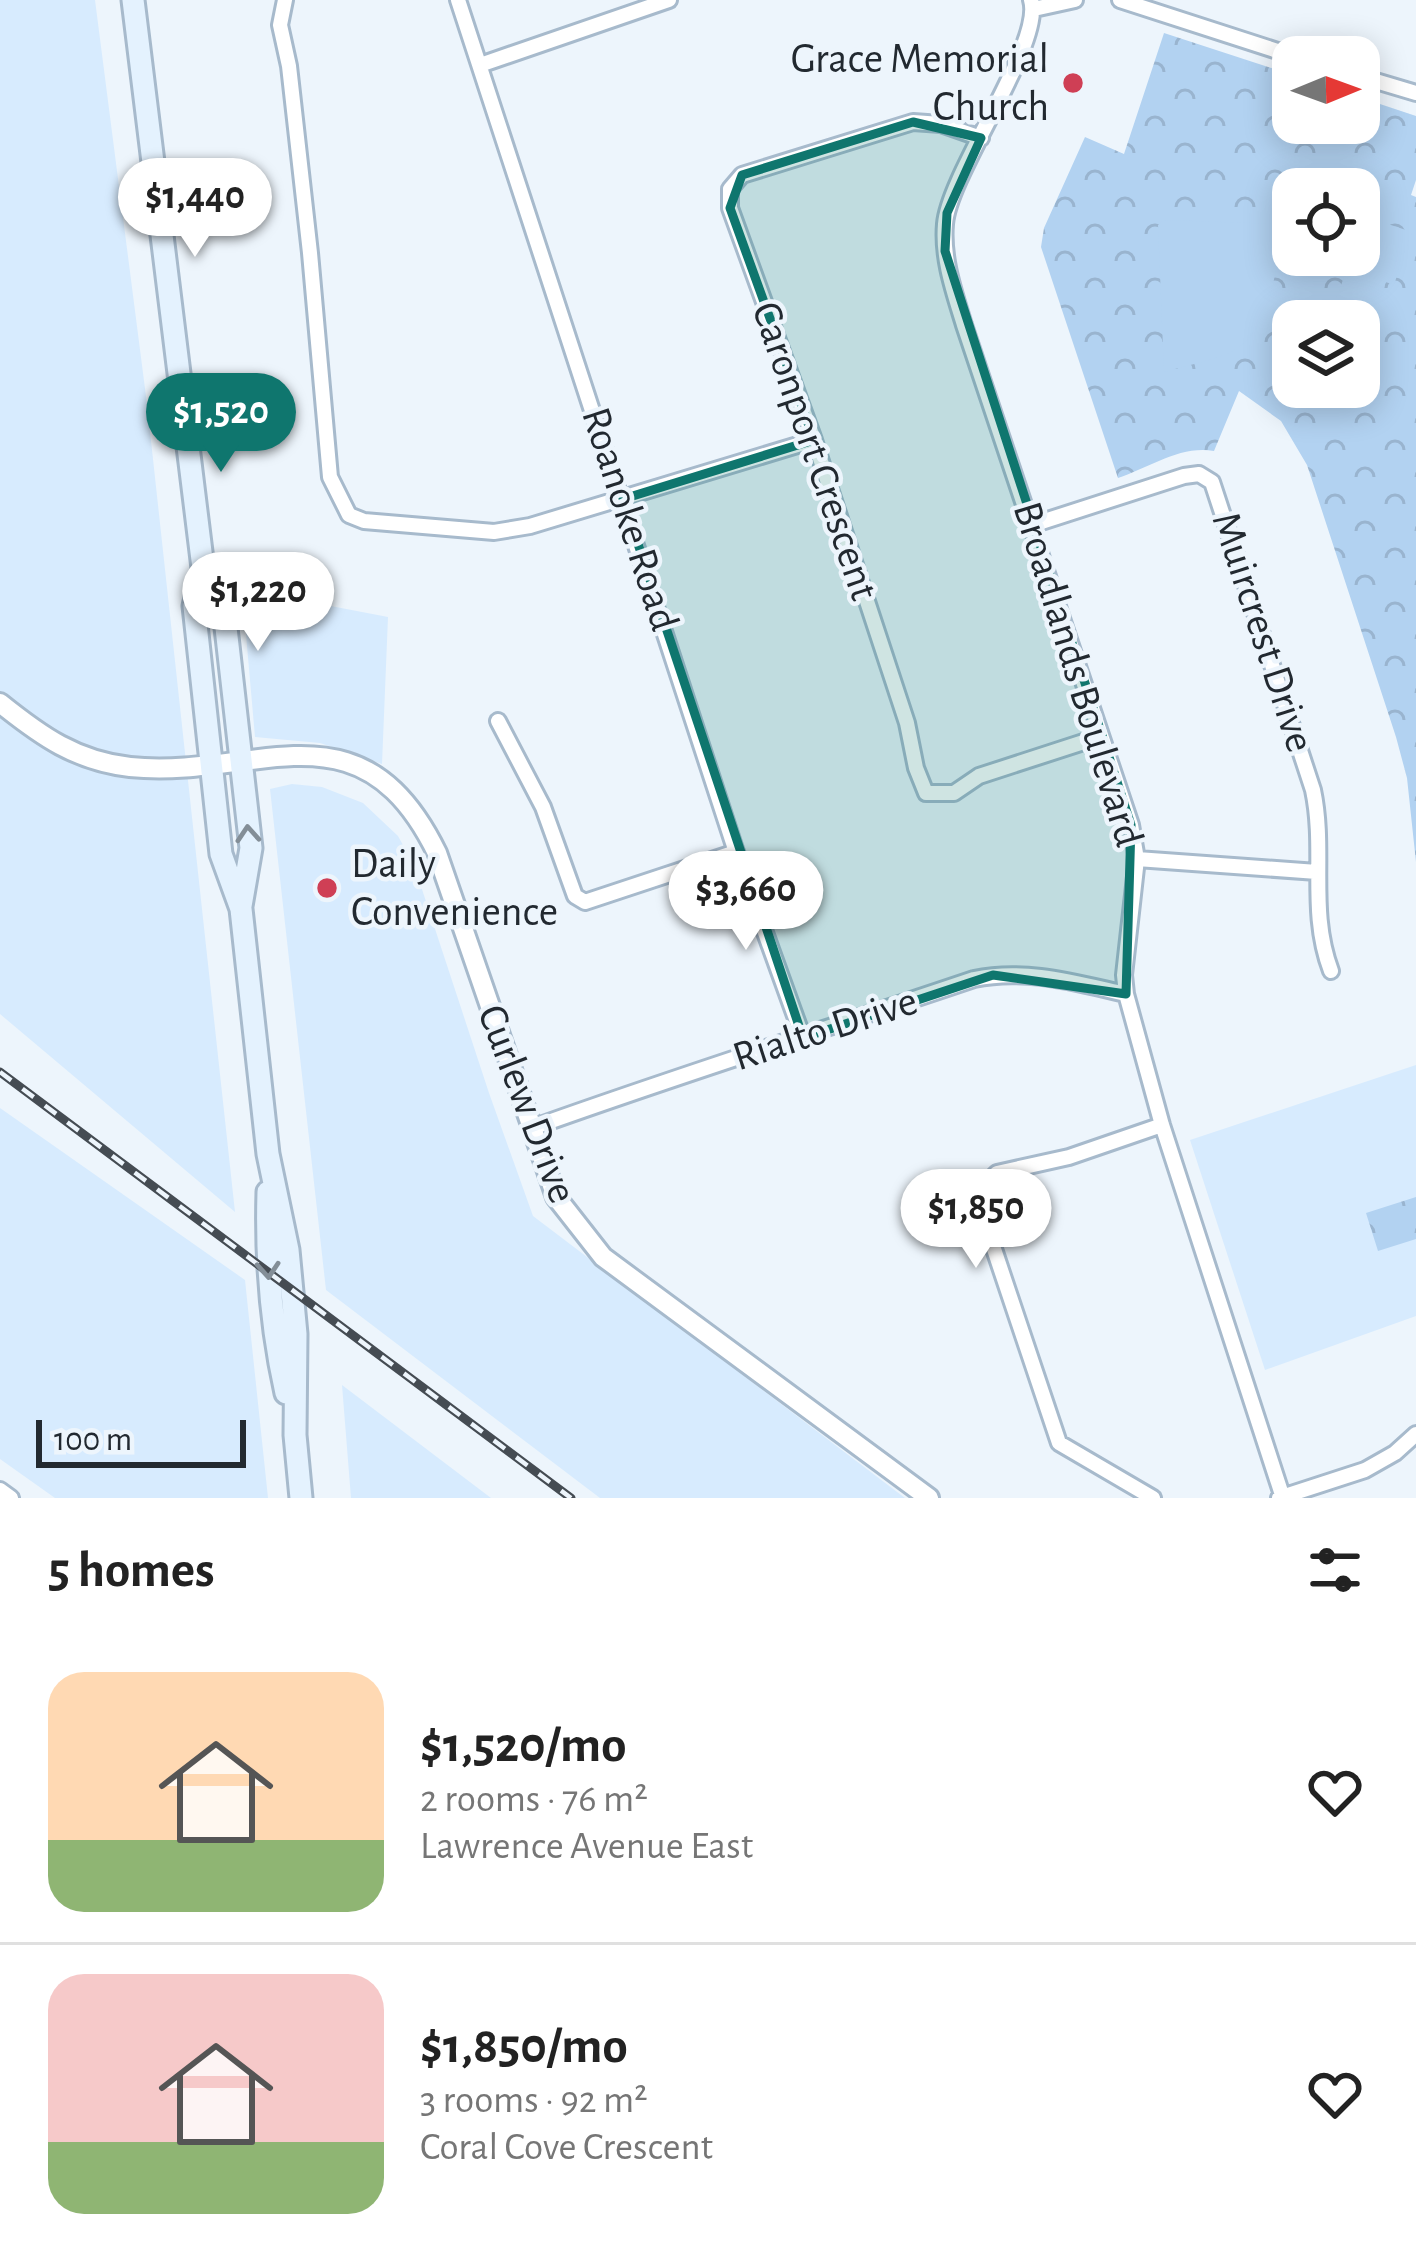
<!DOCTYPE html>
<html lang="en">
<head>
<meta charset="utf-8">
<style>
	body { margin:0; font-family:"Alegreya Sans",sans-serif; background:#f6f6f6; color:#222; height:100vh; display:flex; flex-direction:column; font-size:45px; white-space:nowrap }
	* { box-sizing:border-box; margin:0 }
	p { font-size:39px; color:#767676 }
	.icon { flex:none; width:66px; height:66px; fill:none; stroke:currentColor; stroke-width:2; stroke-linecap:round; stroke-linejoin:round }
	.map { position:relative; height:1498px; overflow:hidden }
	.side { display:flex; flex-direction:column; background:#fff; flex:1 }
	.side>* { flex:none }
	.needle { width:78px; rotate:89deg }
	.tools { position:absolute; left:1272px; top:36px; display:grid; gap:24px }
	.tools a { display:grid; place-items:center; width:108px; height:108px; border-radius:24px; background:#fff; box-shadow:0 6px 30px #0003; font-size:60px }
	.scale { position:absolute; left:36px; bottom:30px; width:210px; box-sizing:border-box; padding-left:12px; border:6px solid #222930; border-top:0; font-size:33px; line-height:42px; white-space:nowrap; color:#222930; -webkit-text-stroke:9px #edf5fc; paint-order:stroke }
	.price { position:absolute; translate:-50% -102px; padding:0 27px; border-radius:42px; background:#fff; color:#222; font-size:39px; line-height:78px; filter:drop-shadow(0 3px 6px #0008) }
	.price::after { content:''; position:absolute; left:50%; top:72px; width:36px; height:27px; margin-left:-18px; background:inherit; clip-path:polygon(0 0,100% 0,50% 100%) }
	.price.active { background:#0f766e; color:#fff }
	ul { padding:0; list-style:none }
	li { display:flex; align-items:center; gap:36px; height:300px; padding:0 48px }
	li+li { border-top:3px solid #e0e0e0 }
	li span { display:grid; place-items:center; flex:none; width:336px; height:240px; border-radius:36px; color:#555 }
	li>.icon { margin-inline-start:auto }
	span .icon { width:144px; height:144px; fill:#fffc; stroke-width:1 }
	li b { font-size:51px }
	h2 { display:flex; justify-content:space-between; align-items:center; height:144px; padding:0 48px; font-size:51px }
	.map>svg:first-child { display:block }
	.built { fill:#d7ebfe }
	.park { fill:url(#park-crowns); fill-rule:evenodd }
	.pitch { fill:#b2d2f1 }
	.lines { fill:none; stroke-linecap:round; stroke-linejoin:round }
	.minor-casing { stroke:#a7bacc; stroke-width:20 }
	.tertiary-casing { stroke:#a7bacc; stroke-width:24 }
	.secondary-casing { stroke:#a7bacc; stroke-width:27 }
	.minor { stroke:#fff; stroke-width:14 }
	.tertiary { stroke:#fff; stroke-width:18 }
	.secondary { stroke:#e4f2fe; stroke-width:21 }
	.rail-casing { stroke:#454c53; stroke-width:9 }
	.rail { stroke:#edf5fc; stroke-width:4.5; stroke-dasharray:14; stroke-linecap:butt }
	.oneway { stroke:#838e97 }
	.marked { fill:#0f766e; fill-opacity:0.2; stroke:#0f766e; stroke-width:9; stroke-linejoin:round }
	.poi-dot { fill:#cf3f55; stroke:#edf5fc; stroke-width:4.5 }
	.labels { text-anchor:middle; dominant-baseline:central; stroke-width:9; stroke-linejoin:round; paint-order:stroke }
	.poi-label { font-size:42px; fill:#222930; stroke:#edf5fc; text-anchor:end }
	.street-label { font-size:42px; fill:#222930; stroke:#edf5fc }
</style>
</head>
<body>
<div class="map">
<svg width="1416" height="1498" viewBox="0 0 1416 1498">
	<defs>
		<pattern id="park-crowns" width="20" height="18" patternUnits="userSpaceOnUse" patternTransform="scale(3)"><rect width="20" height="18" fill="#b2d2f1"/><path d="M2 6a3 3 0 1 1 6 0M12 15a3 3 0 1 1 6 0" fill="none" stroke="#99b4cf"/></pattern>
	</defs>
	<rect width="100%" height="100%" fill="#edf5fc"/>
	<!-- built -->
	<path class="built" d="M 0,0 L 95,0 L 147,404 L 235,1212 L 0,1014 Z
		M 242,589 L 388,617 L 382,764 L 320,743 L 255,737 Z
		M 292,784 L 322,787 L 363,803 L 398,836 L 414,865 L 489,1093 L 533,1216 L 905,1498 L 600,1498 L 326,1290 L 270,789 Z
		M 1416,1065 L 1416,1316 L 1265,1370 L 1190,1140 Z
		M 0,1108 L 245,1280 L 268,1498 L 55,1498 L 0,1459 Z
		M 342,1385 L 491,1498 L 351,1498 Z"/>
	<!-- park -->
	<path class="park" d="M 1164,33 L 1293,75 L 1293,123 L 1359,123 L 1359,97 L 1416,116 L 1416,180 L 1411,195 L 1416,197 L 1416,862 L 1407,778 L 1396,737 L 1307,465 L 1281,421 L 1239,391 L 1214,451 C 1180,445 1149,468 1118,478 L 1041,247 L 1044,228 L 1085,137 L 1124,154 ZM 1293,189 L 1359,189 L 1359,255 L 1293,255 ZM 1293,321 L 1359,321 L 1359,387 L 1293,387 Z
		M 1416,1197 L 1416,1239 L 1378,1251 L 1366,1213 Z"/>
	<!-- pitch -->
	<path class="pitch" d="M 1364,216 L 1412,232 L 1404,254 L 1359,238 Z
		M 1163,220 L 1281,224 C 1278,263 1272,334 1229,353 C 1209,361 1185,366 1164,372 L 1158,225 Z
		M 1359,248 L 1401,263 L 1394,285 L 1347,268 L 1351,255 L 1359,255 Z
		M 1344,277 L 1391,293 L 1383,315 L 1336,299 Z
		M 1333,308 L 1380,324 L 1373,345 L 1359,341 L 1359,321 L 1328,321 Z"/>
	<g class="lines">
		<defs>
			<path id="minor" d="M 285,0 L 280,25 L 289,66 L 310,253 L 330,477 L 349,515 L 364,521 L 494,532 L 530,526 L 814,440
				M 458,0 L 736,852 L 803,1038
				M 1031,0 C 1044,43 949,173 945,224 C 942,259 954,292 964,325 L 1131,825 L 1137,859 L 1124,975 L 1126,994 L 1162,1125 L 1283,1498
				M 1120,0 L 1296,57
				M 1034,9 L 1075,0
				M 480,65 L 669,0
				M 1359,76 L 1416,93
				M 981,138 L 941,124 L 913,122 L 742,175 L 730,189 L 730,208 L 814,440 L 907,723 L 916,768 L 926,793 L 954,793 L 979,776 L 1099,737
				M 1032,525 L 1184,476 L 1199,474 L 1212,482 L 1313,790 C 1326,851 1308,911 1331,971
				M 498,721 L 543,807 L 575,896 L 585,902 L 736,852
				M 1137,859 L 1317,872
				M 529,1129 C 676,1076 826,1029 974,979 C 1026,968 1076,983 1126,994
				M 0,1490 L 11,1498
				M 1153,1498 L 1059,1443 L 992,1243 L 976,1211 L 976,1194 L 997,1173 L 1069,1157 L 1162,1125
				M 1279,1498 L 1365,1470 L 1395,1453 L 1416,1434"/>
			<path id="tertiary" d="M 0,703 C 41,736 76,761 130,767 C 257,780 360,696 437,853 L 556,1197 L 603,1257 L 929,1498"/>
			<path id="secondary" d="M 133,0 L 203,568 L 225,619 L 251,848 L 241,906
				M 203,568 L 194,606 L 221,854 L 241,909 L 268,1154 L 288,1250 L 296,1334 L 295,1435 L 301,1498
				M 268,1192 C 266,1261 271,1326 286,1393"/>
		</defs>
		<!-- minor casing -->
		<use href="#minor" class="minor-casing"/>
		<!-- tertiary casing -->
		<use href="#tertiary" class="tertiary-casing"/>
		<!-- secondary casing -->
		<use href="#secondary" class="secondary-casing"/>
		<!-- minor -->
		<use href="#minor" class="minor"/>
		<!-- tertiary -->
		<use href="#tertiary" class="tertiary"/>
		<!-- secondary -->
		<use href="#secondary" class="secondary"/>
		<defs>
			<path id="rail" d="M 0,1072 L 571,1498"/>
		</defs>
		<!-- rail casing -->
		<use href="#rail" class="rail-casing"/>
		<!-- rail -->
		<use href="#rail" class="rail"/>
	</g>
	<!-- one-way arrows -->
	<defs><path id="oneway-chevron" d="M-2-3.5L2.5 0L-2 3.5" fill="none" stroke-width="1.6" stroke-linecap="round" stroke-linejoin="round" transform="scale(3)"/></defs>
	<g class="oneway">
		<use href="#oneway-chevron" transform="translate(248 834) rotate(-94)"/>
		<use href="#oneway-chevron" transform="translate(268 1270) rotate(86)"/>
	</g>
	<!-- marked area -->
	<path class="marked" d="M 913,122 L 981,138 L 947,213 L 945,251 L 1131,825 L 1126,994 L 993,975 L 803,1038 L 623,499 L 814,440 L 730,208 L 742,175 Z"/>
	<!-- markers -->
	<g class="poi-dot">
		<circle cx="1073" cy="83" r="12"/>
		<circle cx="327" cy="888" r="12"/>
	</g>
	<g class="labels">
		<!-- poi labels -->
		<g class="poi-label">
			<text x="1049" y="59">Grace Memorial<tspan x="1049" dy="48">Church</tspan></text>
			<text x="351" y="864" text-anchor="start">Daily<tspan x="351" dy="48">Convenience</tspan></text>
		</g>
		<!-- street labels -->
		<g class="street-label">
			<text transform="translate(815 451) rotate(71)">Caronport Crescent</text>
			<text transform="translate(630 519) rotate(72)">Roanoke Road</text>
			<text transform="translate(1263 632) rotate(72)">Muircrest Drive</text>
			<text transform="translate(1078 674) rotate(73)">Broadlands Boulevard</text>
			<text transform="translate(825 1029) rotate(-18)">Rialto Drive</text>
			<text transform="translate(527 1104) rotate(69)">Curlew Drive</text>
		</g>
	</g>
</svg>
<div class="tools">
<a><svg class="needle" viewBox="-14 -14 28 28"><path d="M0-13l5 13h-10z" fill="#e53935"/><path d="M0 13l5-13h-10z" fill="#767676"/></svg></a>
<a><svg class="icon" aria-label="locate" viewBox="0 0 24 24"><circle cx="12" cy="12" r="6"/><path d="M12 2v4M12 18v4M2 12h4M18 12h4"/></svg></a>
<a><svg class="icon" aria-label="layers" viewBox="0 0 24 24"><path d="M12 4l9 5-9 5-9-5zM3 14l9 5 9-5"/></svg></a>
</div>
<div class="scale">100 m</div>
<b class="price" style="left:195px;top:260px">$1,440</b>
<b class="price active" style="left:221px;top:475px">$1,520</b>
<b class="price" style="left:258px;top:654px">$1,220</b>
<b class="price" style="left:746px;top:953px">$3,660</b>
<b class="price" style="left:976px;top:1271px">$1,850</b>
</div>
<section class="side">
<h2>5 homes<svg class="icon" aria-label="filters" viewBox="0 0 24 24"><path d="M4 7h16M4 17h16"/><circle cx="9" cy="7" r="2"/><circle cx="15" cy="17" r="2"/></svg></h2>
<ul>
<li><span style="background:linear-gradient(#ffd9b3 70%,#8fb573 0)"><svg class="icon" aria-label="home" viewBox="0 0 24 24"><path d="M3 11l9-7 9 7M6 9v11h12V9"/></svg></span><div><b>$1,520/mo</b><p>2 rooms · 76 m²</p><p>Lawrence Avenue East</p></div><svg class="icon" aria-label="heart" viewBox="0 0 24 24"><path d="M12 20l-8-8c-3-5 5-10 8-4 3-6 11-1 8 4z"/></svg></li>
<li><span style="background:linear-gradient(#f6c9c9 70%,#8fb573 0)"><svg class="icon" aria-label="home" viewBox="0 0 24 24"><path d="M3 11l9-7 9 7M6 9v11h12V9"/></svg></span><div><b>$1,850/mo</b><p>3 rooms · 92 m²</p><p>Coral Cove Crescent</p></div><svg class="icon" aria-label="heart" viewBox="0 0 24 24"><path d="M12 20l-8-8c-3-5 5-10 8-4 3-6 11-1 8 4z"/></svg></li>
</ul>
</section>
</body>
</html>
